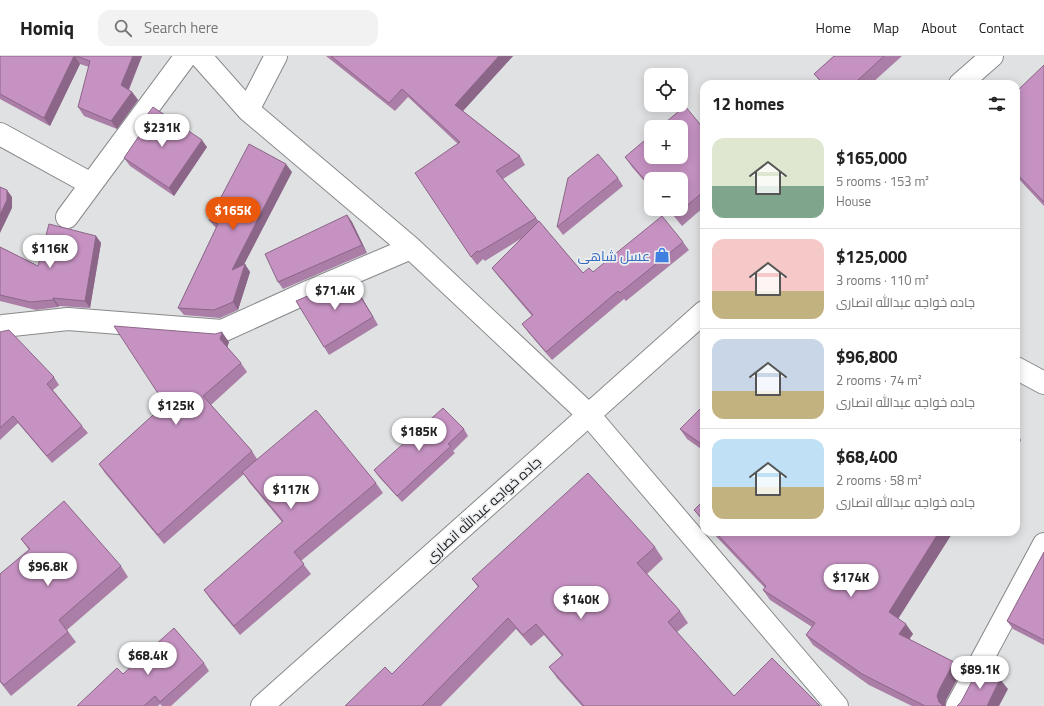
<!DOCTYPE html>
<html lang="en">
<head>
<meta charset="utf-8">
<style>
	body { margin:0; font-family:"Titillium Web",Cairo,sans-serif; background:#f2f2f2; color:#222; height:100vh; display:flex; flex-direction:column; font-size:15px; white-space:nowrap }
	* { box-sizing:border-box; margin:0 }
	p { font-size:13px; color:#767676 }
	.icon { flex:none; width:22px; height:22px; fill:none; stroke:currentColor; stroke-width:2; stroke-linecap:round; stroke-linejoin:round }
	.map { position:relative; flex:1; overflow:hidden }
	.details { position:absolute; left:700px; top:24px; width:320px; height:456px; display:flex; flex-direction:column; background:#fff; border-radius:12px; box-shadow:0 2px 10px #0003 }
	.details>* { flex:none }
	.fabs { position:absolute; left:644px; top:12px; display:grid; gap:8px }
	.fabs a { display:grid; place-items:center; width:44px; height:44px; border-radius:8px; background:#fff; box-shadow:0 2px 10px #0003; font-size:20px }
	.price { position:absolute; translate:-50% -34px; padding:0 9px; border-radius:14px; background:#fff; color:#222; font-size:13px; line-height:26px; filter:drop-shadow(0 1px 2px #0008) }
	.price::after { content:''; position:absolute; left:50%; top:24px; width:12px; height:9px; margin-left:-6px; background:inherit; clip-path:polygon(0 0,100% 0,50% 100%) }
	.price.on { background:#ea580c; color:#fff }
	ul { padding:0; list-style:none }
	li { display:flex; align-items:center; gap:12px; height:100px; padding:0 12px }
	li+li { border-top:1px solid #e0e0e0 }
	li span { display:grid; place-items:center; flex:none; width:112px; height:80px; border-radius:12px; color:#555 }
	li>.icon { margin-inline-start:auto }
	span .icon { width:48px; height:48px; fill:#fffc; stroke-width:1 }
	li b { font-size:17px }
	h2 { display:flex; justify-content:space-between; align-items:center; height:48px; padding:0 12px; font-size:17px }
	header { display:flex; align-items:center; gap:24px; box-sizing:border-box; height:56px; padding:0 20px; background:#fff; border-bottom:1px solid #e0e0e0 }
	header strong { font-size:19px }
	nav { display:flex; gap:22px; margin-inline-start:auto; font-size:14px }
	.search { width:280px; height:36px; background:#f2f2f2; display:flex; align-items:center; gap:10px; box-sizing:border-box; padding:0 14px; border-radius:12px; color:#767676; font-size:15px }
	.map>svg:first-child { display:block }
	.lines { fill:none; stroke-linecap:round; stroke-linejoin:round }
	.minor-casing { stroke:#88898a; stroke-width:24 }
	.secondary-casing { stroke:#88898a; stroke-width:24 }
	.minor { stroke:#fff; stroke-width:22 }
	.secondary { stroke:#fff; stroke-width:22 }
	.wall { fill:#aa7ea7 }
	.shaded-wall { fill:#8b6688 }
	.building { fill:#c692c2; stroke:#8b6688 }
	.labels { text-anchor:middle; dominant-baseline:central; stroke-width:3.5; stroke-linejoin:round; paint-order:stroke }
	.shop-label { font-size:14px; fill:#366cbe; stroke:#eceeef; text-anchor:end }
	.street-label { font-size:14px; fill:#212122; stroke:#eceeef }
</style>
</head>
<body>
<header>
<strong>Homiq</strong>
<div class="search"><svg class="icon" aria-label="search" viewBox="0 0 24 24"><circle cx="10" cy="10" r="6"/><path d="M15 15l6 6"/></svg>Search here</div>
<nav><a>Home</a><a>Map</a><a>About</a><a>Contact</a></nav>
</header>
<div class="map">
<svg width="1044" height="650" viewBox="0 0 1044 650">
	<rect width="100%" height="100%" fill="#dfe1e2"/>
	<g class="lines">
		<defs>
			<path id="minor" d="M 200,0 L 248,54 L 411,192 L 589,359 L 837,650
				M 248,54 L 276,0
				M 0,78 L 91,128
				M 67,161 L 186,0
				M 0,272 L 3,270 L 68,263 L 222,275 L 308,236 L 411,192
				M 1016,312 L 1044,327
				M 957,650 L 1044,488"/>
			<path id="secondary" d="M 960,28 L 992,0
				M 262,650 L 704,256"/>
		</defs>
		<!-- minor casing -->
		<use href="#minor" class="minor-casing"/>
		<!-- secondary casing -->
		<use href="#secondary" class="secondary-casing"/>
		<!-- minor -->
		<use href="#minor" class="minor"/>
		<!-- secondary -->
		<use href="#secondary" class="secondary"/>
	</g>
	<!-- wall -->
	<path class="wall" d="M 0,0 L 142,0 L 129,34 L 132,36 L 138,44 L 117,73 L 84,60 L 78,51 L 89,11 L 80,8 L 50,70 L 0,43 Z
		M 326,0 L 513,0 L 463,55 L 520,100 L 525,109 L 503,123 L 583,217 L 593,216 L 683,186 L 689,194 L 626,245 L 624,243 L 552,304 L 528,276 L 522,268 L 532,260 L 498,220 L 492,212 L 522,182 L 485,205 L 483,203 L 477,209 L 471,201 L 458,88 L 408,41 L 395,55 Z
		M 834,0 L 902,0 L 871,28 L 822,28 L 814,18 Z
		M 1044,9 L 1044,150 L 1016,120 L 1016,36 Z
		M 704,73 L 704,151 L 682,170 L 668,153 L 681,153 L 651,123 L 651,133 L 632,111 L 625,101 Z
		M 135,75 L 207,91 L 174,140 L 130,110 L 124,102 L 139,80 Z
		M 292,116 L 244,208 L 250,216 L 238,254 L 220,262 L 184,259 L 178,252 L 216,172 L 209,164 Z
		M 618,122 L 623,130 L 563,179 L 557,171 Z
		M 347,159 L 352,166 L 367,197 L 283,233 L 278,226 Z
		M 96,180 L 101,187 L 90,252 L 59,250 L 58,251 L 36,254 L 0,245 L 0,191 L 38,210 Z
		M 349,222 L 355,230 L 378,269 L 329,299 L 324,291 Z
		M 0,276 L 54,321 L 59,329 L 53,334 L 82,370 L 88,377 L 52,407 L 18,367 L 0,384 Z
		M 229,286 L 227,291 L 241,307 L 247,316 L 211,349 L 252,395 L 257,403 L 376,427 L 383,437 L 301,505 L 311,518 L 240,579 L 211,544 L 204,534 L 282,466 L 249,426 L 244,418 L 164,488 L 105,417 L 99,408 L 163,350 L 161,347 Z
		M 704,349 L 704,395 L 687,383 L 680,373 Z
		M 464,373 L 468,380 L 453,395 L 455,397 L 402,446 L 379,421 L 374,414 Z
		M 704,444 L 704,467 L 694,454 Z
		M 712,476 L 953,476 L 898,563 L 913,578 L 909,583 L 954,606 L 961,616 L 946,644 L 945,650 L 912,650 L 869,629 L 813,589 L 806,579 L 812,571 L 770,544 L 763,534 L 765,532 Z
		M 21,483 L 121,510 L 128,521 L 67,574 L 76,586 L 11,640 L 0,626 L 0,518 L 29,494 Z
		M 655,491 L 663,503 L 647,518 L 680,555 L 688,567 L 677,576 L 734,640 L 820,650 L 582,650 L 557,622 L 549,611 L 562,600 L 544,579 L 531,590 L 516,573 L 441,650 L 345,650 L 392,618 L 478,531 L 472,523 Z
		M 1044,496 L 1044,589 L 1013,573 L 1007,565 Z
		M 204,607 L 209,615 L 171,650 L 162,650 L 160,648 L 158,650 L 77,650 L 123,618 Z"/>
	<!-- shaded-wall -->
	<path class="shaded-wall" d="M 74,0 L 75,0 L 80,8 L 50,70 L 44,62 Z
		M 133,0 L 142,0 L 127,37 L 121,29 Z
		M 499,0 L 513,0 L 461,57 L 455,49 Z
		M 132,36 L 138,44 L 117,73 L 111,65 Z
		M 202,84 L 207,91 L 174,140 L 169,132 Z
		M 286,108 L 292,116 L 237,222 L 232,214 Z
		M 7,134 L 12,141 L 12,152 L 0,177 L 0,159 Z
		M 347,159 L 352,166 L 367,197 L 362,189 Z
		M 96,180 L 101,187 L 90,252 L 85,245 Z
		M 245,208 L 250,216 L 238,254 L 233,246 Z
		M 349,222 L 355,230 L 378,269 L 373,261 Z
		M 53,242 L 59,250 L 58,251 L 53,244 Z
		M 222,276 L 229,286 L 227,292 L 220,283 Z
		M 1016,377 L 1021,384 L 1016,392 Z
		M 939,476 L 953,476 L 896,566 L 889,556 Z
		M 906,568 L 913,578 L 906,588 L 899,578 Z
		M 954,606 L 961,616 L 946,644 L 945,650 L 942,650 L 939,646 L 937,640 L 939,634 Z
		M 1000,623 L 1008,633 L 999,650 L 987,650 Z"/>
	<!-- building -->
	<path class="building" d="M 0,0 L 74,0 L 44,62 L 0,38 Z
		M 76,0 L 133,0 L 121,29 L 132,36 L 111,65 L 78,51 L 90,5 Z
		M 331,0 L 499,0 L 455,49 L 520,100 L 496,115 L 536,162 L 479,196 L 477,195 L 471,201 L 415,117 L 460,86 L 402,33 L 389,47 Z
		M 834,0 L 884,0 L 857,25 L 858,26 L 857,28 L 824,28 L 814,18 Z
		M 1044,9 L 1044,146 L 1016,117 L 1016,36 Z
		M 685,50 L 704,73 L 704,135 L 675,160 L 669,153 L 681,153 L 681,123 L 651,123 L 651,131 L 625,101 L 651,79 L 651,101 L 681,101 L 681,71 L 660,71 Z
		M 153,51 L 202,84 L 169,132 L 124,102 L 141,77 L 135,75 Z
		M 249,88 L 286,108 L 232,214 L 245,208 L 233,246 L 214,254 L 178,252 L 218,168 L 209,164 Z
		M 598,98 L 618,122 L 557,171 L 568,122 Z
		M 0,131 L 7,134 L 7,144 L 0,159 Z
		M 347,159 L 362,189 L 278,226 L 265,198 Z
		M 662,160 L 683,186 L 620,237 L 618,235 L 546,296 L 522,268 L 533,259 L 492,212 L 539,165 L 583,217 L 589,212 L 593,216 Z
		M 49,168 L 96,180 L 85,245 L 53,242 L 53,244 L 30,246 L 0,239 L 0,191 L 38,210 Z
		M 349,222 L 373,261 L 324,291 L 296,245 Z
		M 114,270 L 215,278 L 222,276 L 220,283 L 241,307 L 203,340 L 252,395 L 158,479 L 99,408 L 163,350 L 161,347 L 163,345 Z
		M 9,274 L 54,321 L 47,328 L 82,370 L 47,400 L 13,360 L 0,372 L 0,276 Z
		M 704,349 L 704,390 L 680,373 Z
		M 443,352 L 464,373 L 448,388 L 451,390 L 397,440 L 374,414 Z
		M 316,354 L 376,427 L 294,496 L 304,508 L 234,570 L 204,534 L 283,465 L 242,416 Z
		M 588,417 L 655,491 L 637,507 L 680,555 L 668,566 L 734,640 L 772,602 L 820,650 L 584,650 L 549,611 L 563,599 L 536,568 L 523,579 L 508,562 L 422,650 L 345,650 L 385,611 L 392,618 L 479,530 L 472,523 Z
		M 704,444 L 704,464 L 694,454 Z
		M 64,445 L 121,510 L 59,564 L 68,576 L 4,629 L 0,625 L 0,518 L 30,493 L 21,483 Z
		M 715,476 L 939,476 L 889,556 L 906,568 L 899,578 L 954,606 L 939,634 L 937,640 L 939,646 L 943,650 L 925,650 L 862,618 L 806,579 L 815,567 L 763,534 L 766,530 Z
		M 1044,496 L 1044,584 L 1007,565 Z
		M 174,572 L 204,607 L 160,646 L 155,640 L 144,650 L 77,650 L 117,612 L 123,618 Z
		M 979,612 L 1000,623 L 987,650 L 957,650 L 961,646 Z"/>
	<!-- icons -->
	<defs>
		<symbol id="shop-bare" viewBox="-9 -9 18 18"><path d="M-5-2.5h2.3a2.7 3.5 0 0 1 5.4 0H5L5.5 6h-11ZM-1.5-2.5h3a1.5 2.3 0 0 0-3 0Z" fill="#3f7fe0" stroke="#eceeef" stroke-width="2.5" paint-order="stroke"/></symbol>
	</defs>
	<g fill-rule="evenodd">
		<use href="#shop-bare" x="651" y="188" width="22" height="22"/>
	</g>
	<g class="labels">
		<!-- shop labels -->
		<g class="shop-label">
			<text x="650" y="199">عسل شاهی</text>
		</g>
		<!-- street labels -->
		<g class="street-label">
			<text transform="translate(483 453) rotate(-42)">جاده خواجه عبدالله انصاری</text>
		</g>
	</g>
</svg>
<div class="fabs">
<a><svg class="icon" aria-label="locate" viewBox="0 0 24 24"><circle cx="12" cy="12" r="6"/><path d="M12 2v4M12 18v4M2 12h4M18 12h4"/></svg></a>
<a>+</a>
<a>−</a>
</div>
<b class="price" style="left:162px;top:92px">$231K</b>
<b class="price on" style="left:233px;top:175px">$165K</b>
<b class="price" style="left:50px;top:213px">$116K</b>
<b class="price" style="left:335px;top:255px">$71.4K</b>
<b class="price" style="left:176px;top:370px">$125K</b>
<b class="price" style="left:419px;top:396px">$185K</b>
<b class="price" style="left:291px;top:454px">$117K</b>
<b class="price" style="left:48px;top:531px">$96.8K</b>
<b class="price" style="left:851px;top:542px">$174K</b>
<b class="price" style="left:581px;top:564px">$140K</b>
<b class="price" style="left:148px;top:620px">$68.4K</b>
<b class="price" style="left:980px;top:634px">$89.1K</b>
<section class="details">
<h2>12 homes<svg class="icon" aria-label="filters" viewBox="0 0 24 24"><path d="M4 7h16M4 17h16"/><circle cx="9" cy="7" r="2"/><circle cx="15" cy="17" r="2"/></svg></h2>
<ul>
<li><span style="background:linear-gradient(#dfe7d0 60%,#7fa58c 0)"><svg class="icon" aria-label="home" viewBox="0 0 24 24"><path d="M3 11l9-7 9 7M6 9v11h12V9"/></svg></span><div><b>$165,000</b><p>5 rooms · 153 m²</p><p>House</p></div></li>
<li><span style="background:linear-gradient(#f6c9c9 65%,#c2b280 0)"><svg class="icon" aria-label="home" viewBox="0 0 24 24"><path d="M3 11l9-7 9 7M6 9v11h12V9"/></svg></span><div><b>$125,000</b><p>3 rooms · 110 m²</p><p>جاده خواجه عبدالله انصاری</p></div></li>
<li><span style="background:linear-gradient(#c9d6e8 65%,#c2b280 0)"><svg class="icon" aria-label="home" viewBox="0 0 24 24"><path d="M3 11l9-7 9 7M6 9v11h12V9"/></svg></span><div><b>$96,800</b><p>2 rooms · 74 m²</p><p>جاده خواجه عبدالله انصاری</p></div></li>
<li><span style="background:linear-gradient(#bfe0f5 60%,#c2b280 0)"><svg class="icon" aria-label="home" viewBox="0 0 24 24"><path d="M3 11l9-7 9 7M6 9v11h12V9"/></svg></span><div><b>$68,400</b><p>2 rooms · 58 m²</p><p>جاده خواجه عبدالله انصاری</p></div></li>
</ul>
</section>
</div>
</body>
</html>
